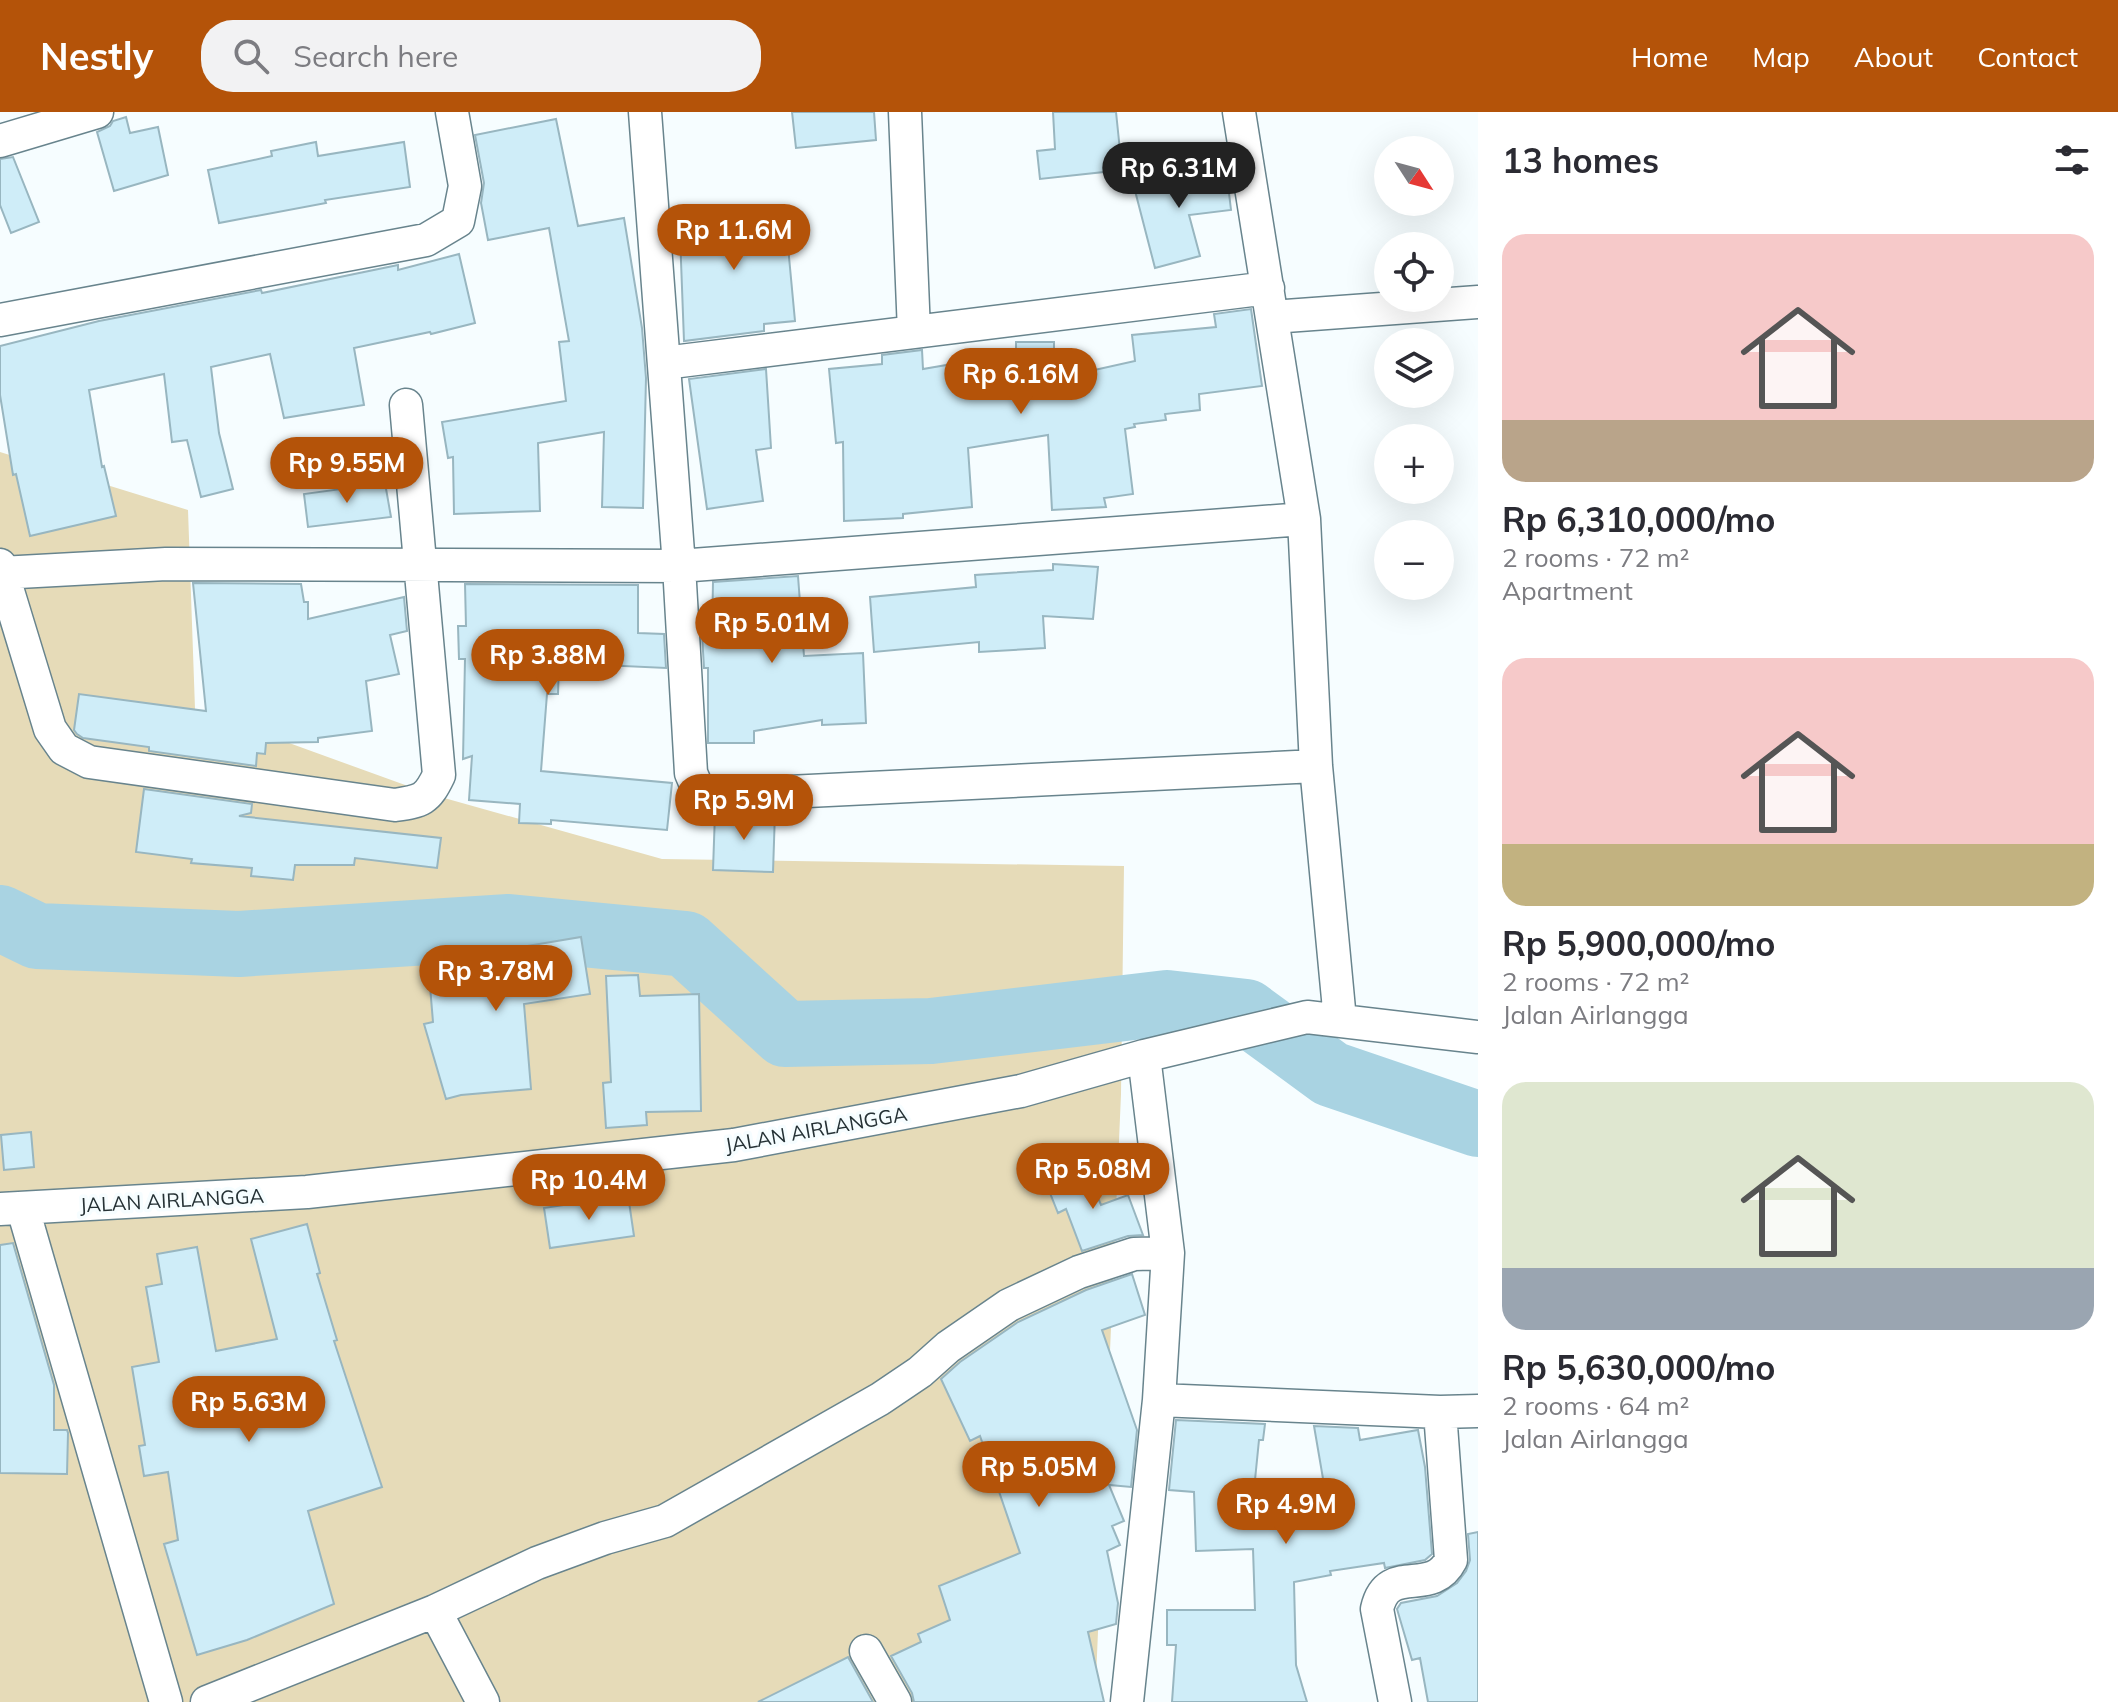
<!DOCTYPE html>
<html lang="en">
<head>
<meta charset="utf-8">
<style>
	body { margin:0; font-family:Mulish,sans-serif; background:#f2f2f3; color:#2b2b33; height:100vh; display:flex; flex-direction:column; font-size:30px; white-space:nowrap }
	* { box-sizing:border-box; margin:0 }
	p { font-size:26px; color:#7c7c81 }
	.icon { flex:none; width:44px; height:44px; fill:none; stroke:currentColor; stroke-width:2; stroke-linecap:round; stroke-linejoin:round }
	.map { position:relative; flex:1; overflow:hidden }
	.drawer { display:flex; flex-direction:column; background:#fff; width:640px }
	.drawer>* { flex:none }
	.needle { width:52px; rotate:126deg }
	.buttons { position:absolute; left:1374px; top:24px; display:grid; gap:16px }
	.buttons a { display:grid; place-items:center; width:80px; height:80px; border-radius:50%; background:#fff; box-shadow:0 8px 32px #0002; font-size:40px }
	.price { position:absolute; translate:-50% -68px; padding:0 18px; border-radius:28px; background:#b45309; color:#fff; font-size:26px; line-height:52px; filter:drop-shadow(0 2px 4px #0008) }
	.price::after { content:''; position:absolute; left:50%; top:48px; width:24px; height:18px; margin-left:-12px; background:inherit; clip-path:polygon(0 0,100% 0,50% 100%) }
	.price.active { background:#222; color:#fff }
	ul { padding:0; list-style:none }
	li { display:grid; align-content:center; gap:16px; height:424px; padding:0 24px }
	li span { display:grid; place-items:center; height:248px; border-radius:24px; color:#555 }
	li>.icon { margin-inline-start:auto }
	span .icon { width:144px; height:144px; fill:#fffc; stroke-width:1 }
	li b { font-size:34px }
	h2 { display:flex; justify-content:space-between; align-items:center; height:96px; padding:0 24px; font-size:34px }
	header { display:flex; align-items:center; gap:48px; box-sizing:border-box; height:112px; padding:0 40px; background:#b45309; color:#fff }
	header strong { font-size:38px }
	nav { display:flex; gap:44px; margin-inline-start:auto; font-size:28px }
	.search { width:560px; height:72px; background:#f2f2f3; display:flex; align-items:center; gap:20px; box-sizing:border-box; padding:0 28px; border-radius:32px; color:#7c7c81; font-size:30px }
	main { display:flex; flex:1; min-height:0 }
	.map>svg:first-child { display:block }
	.green { fill:#e6dbb8 }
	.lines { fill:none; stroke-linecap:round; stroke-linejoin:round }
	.river { stroke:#a9d3e2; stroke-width:66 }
	.building { fill:#cfedf8; stroke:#98b6c0; stroke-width:2 }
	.street-casing { stroke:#68848d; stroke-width:35 }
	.street { stroke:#fff; stroke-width:32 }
	.labels { text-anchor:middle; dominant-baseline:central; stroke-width:7; stroke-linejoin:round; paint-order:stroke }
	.street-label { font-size:20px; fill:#253135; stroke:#f6fdff }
</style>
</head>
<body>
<header>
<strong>Nestly</strong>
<div class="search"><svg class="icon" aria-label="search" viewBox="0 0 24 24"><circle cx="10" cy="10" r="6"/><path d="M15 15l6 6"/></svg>Search here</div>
<nav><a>Home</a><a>Map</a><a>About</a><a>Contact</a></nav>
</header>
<main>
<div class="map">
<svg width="1478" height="1590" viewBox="0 0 1478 1590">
	<rect width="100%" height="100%" fill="#f6fdff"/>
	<!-- green -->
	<path class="green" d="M 0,340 L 188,398 L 195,597 L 430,682 L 662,747 L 1124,754 L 1121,982 L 1095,1590 L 0,1590 Z"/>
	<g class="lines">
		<!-- river -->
		<path class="river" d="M 0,806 L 37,824 L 239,832 L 509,815 L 686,832 L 785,922 L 931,919 L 1167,891 L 1246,900 L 1331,962 L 1478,1012"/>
	</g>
	<!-- building -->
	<path class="building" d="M 792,0 L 874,0 L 876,28 L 796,36 Z
		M 1053,0 L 1116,0 L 1122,58 L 1040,67 L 1037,39 L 1055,37 Z
		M 126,5 L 130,21 L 158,15 L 168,63 L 114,79 L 97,20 L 110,14 L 113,9 Z
		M 556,7 L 578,114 L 624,106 L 642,216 L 646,266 L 643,396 L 602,395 L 604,320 L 538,331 L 540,399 L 454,402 L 453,345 L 448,346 L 442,310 L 566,289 L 559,230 L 569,229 L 549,116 L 488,128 L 481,91 L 484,71 L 475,23 Z
		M 316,30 L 318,44 L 404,30 L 410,75 L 325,88 L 326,91 L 219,111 L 208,58 L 272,44 L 271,39 Z
		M 13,45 L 39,110 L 11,121 L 0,93 L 0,47 Z
		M 1226,56 L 1231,98 L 1189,103 L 1200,144 L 1155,156 L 1132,67 Z
		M 732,94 L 732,102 L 788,101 L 789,145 L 795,209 L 764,212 L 764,219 L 684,229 L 679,96 Z
		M 459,142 L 475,211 L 431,222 L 430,220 L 354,236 L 364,293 L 284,306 L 270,242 L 211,255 L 219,321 L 233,377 L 201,385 L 187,328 L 172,330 L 164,262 L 89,278 L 102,355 L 104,354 L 116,404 L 30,424 L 16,362 L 13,363 L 0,283 L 0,234 L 99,209 L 261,178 L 262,181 L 398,153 L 398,158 Z
		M 1251,197 L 1262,274 L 1199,282 L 1200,298 L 1165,302 L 1166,308 L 1134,312 L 1135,315 L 1125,317 L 1133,382 L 1104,386 L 1106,395 L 1052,398 L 1048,323 L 968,336 L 972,395 L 903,402 L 903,406 L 844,409 L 843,330 L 836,331 L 829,257 L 882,252 L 882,243 L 922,238 L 923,257 L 1016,241 L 1016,230 L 1054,230 L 1054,267 L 1135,249 L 1132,223 L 1216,215 L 1214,202 Z
		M 766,257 L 771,336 L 756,338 L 763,389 L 707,397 L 689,267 Z
		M 385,371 L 391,405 L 308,415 L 304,382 Z
		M 1053,452 L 1098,455 L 1093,507 L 1043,504 L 1045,536 L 979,540 L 979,530 L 874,540 L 870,485 L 976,475 L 975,463 L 1053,458 Z
		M 798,464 L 804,544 L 863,541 L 866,611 L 822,613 L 822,608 L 754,619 L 754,631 L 708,631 L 708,556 L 704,556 L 702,522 L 712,522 L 713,470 Z
		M 193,471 L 301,472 L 304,490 L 308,490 L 308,507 L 404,485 L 407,519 L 390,523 L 399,562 L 366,569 L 372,619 L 318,626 L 318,630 L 266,631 L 265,642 L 257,641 L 256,654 L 149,639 L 149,635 L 83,626 L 77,622 L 74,618 L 79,582 L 206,599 Z
		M 465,472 L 638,473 L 638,521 L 664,522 L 666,556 L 559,551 L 558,582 L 547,582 L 541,659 L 672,671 L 667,718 L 551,708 L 551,712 L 519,711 L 520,692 L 469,688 L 472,644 L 463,647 L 465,547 L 459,547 L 458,514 L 466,514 Z
		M 144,677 L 252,692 L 251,701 L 239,704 L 441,726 L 437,756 L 355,746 L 354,753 L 295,753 L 293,768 L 251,764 L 252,756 L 191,751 L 192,747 L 136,740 Z
		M 775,700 L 773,760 L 713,758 L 715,701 Z
		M 581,825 L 590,882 L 524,892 L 531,977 L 461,983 L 446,987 L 424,912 L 433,910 L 428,850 L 510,842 L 509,837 Z
		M 638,863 L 640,884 L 699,882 L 701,999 L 646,1000 L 647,1013 L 606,1016 L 603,971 L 611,970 L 606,864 Z
		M 31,1020 L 34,1055 L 4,1058 L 1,1023 Z
		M 1085,1055 L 1101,1093 L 1128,1083 L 1143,1123 L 1128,1124 L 1082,1139 L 1066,1097 L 1058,1101 L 1046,1071 Z
		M 628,1083 L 634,1124 L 550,1136 L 544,1096 Z
		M 307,1112 L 320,1161 L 317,1162 L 337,1228 L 334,1229 L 382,1375 L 308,1399 L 334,1492 L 247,1528 L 197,1543 L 164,1432 L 178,1428 L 168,1360 L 144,1364 L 139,1334 L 145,1333 L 132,1255 L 159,1250 L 146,1175 L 162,1172 L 157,1142 L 197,1135 L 216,1239 L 277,1227 L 251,1127 Z
		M 13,1131 L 54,1273 L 54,1318 L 67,1318 L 68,1321 L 67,1362 L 0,1361 L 0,1133 Z
		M 1132,1162 L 1145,1203 L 1102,1218 L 1137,1318 L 1131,1375 L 1109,1373 L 1124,1409 L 1112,1414 L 1120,1433 L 1107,1439 L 1118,1491 L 1116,1512 L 1088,1520 L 1104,1590 L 914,1590 L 912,1581 L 891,1544 L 921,1530 L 918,1522 L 950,1508 L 939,1474 L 1020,1441 L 980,1324 L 970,1329 L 941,1267 L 960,1250 L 1018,1210 L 1086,1178 Z
		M 1176,1308 L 1265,1312 L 1263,1328 L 1259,1328 L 1253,1388 L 1326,1384 L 1314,1314 L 1358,1316 L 1360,1328 L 1418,1318 L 1425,1355 L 1432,1442 L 1425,1448 L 1385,1456 L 1384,1451 L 1330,1459 L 1331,1463 L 1294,1470 L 1296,1553 L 1307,1590 L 1172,1590 L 1176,1533 L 1167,1533 L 1167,1498 L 1255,1498 L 1253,1437 L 1196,1439 L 1194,1380 L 1169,1378 Z
		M 1478,1420 L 1478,1590 L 1428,1590 L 1420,1546 L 1412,1548 L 1397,1497 L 1401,1491 L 1437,1484 L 1457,1471 L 1466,1459 L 1470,1448 L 1468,1422 Z
		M 848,1545 L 873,1590 L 758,1590 Z"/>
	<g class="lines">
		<defs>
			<path id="street" d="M 645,0 L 679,454 L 691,661 L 699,680 L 728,683 L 1316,654
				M 905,0 L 914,220
				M 1239,0 L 1304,407 L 1316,654 L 1340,908
				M 0,29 L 97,0
				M 1272,205 L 1478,190
				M 0,208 L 426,128 L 458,109 L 465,74 L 452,0
				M 664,251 L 1268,176
				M 0,453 L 50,617 L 64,637 L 89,650 L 395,693 C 422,689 427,688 439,663 L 406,293
				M 0,461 L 166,452 L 679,454 L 1304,407
				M 0,1097 L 307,1080 L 734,1033 L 1021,979 L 1144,944 L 1307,905 L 1478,925
				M 23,1097 L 166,1590
				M 1159,1288 L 1440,1300 L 1478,1299
				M 435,1499 L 537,1451 L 605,1426 L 665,1409 L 880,1287 L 920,1260 L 948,1235 L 1009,1193 L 1079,1160 L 1134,1142 L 1168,1141
				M 866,1539 L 895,1590
				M 207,1590 L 435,1499 L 483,1590
				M 1127,1590 L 1159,1288 L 1168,1141 L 1144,944
				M 1395,1590 L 1377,1497 C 1388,1449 1431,1487 1451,1448 L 1440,1300"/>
		</defs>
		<!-- street casing -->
		<use href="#street" class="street-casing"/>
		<!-- street -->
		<use href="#street" class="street"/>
	</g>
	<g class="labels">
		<!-- street labels -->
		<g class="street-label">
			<text transform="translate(816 1017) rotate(-10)">JALAN AIRLANGGA</text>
			<text transform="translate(172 1088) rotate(-3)">JALAN AIRLANGGA</text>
		</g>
	</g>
</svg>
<div class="buttons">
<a><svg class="needle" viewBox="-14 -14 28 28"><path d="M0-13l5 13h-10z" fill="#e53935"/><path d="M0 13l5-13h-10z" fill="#7c7c81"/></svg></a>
<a><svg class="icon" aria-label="locate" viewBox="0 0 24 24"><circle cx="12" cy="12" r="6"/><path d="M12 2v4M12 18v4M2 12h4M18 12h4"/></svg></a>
<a><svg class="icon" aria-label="layers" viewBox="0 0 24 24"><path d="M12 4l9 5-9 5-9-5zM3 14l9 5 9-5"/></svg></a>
<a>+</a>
<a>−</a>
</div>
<b class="price active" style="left:1179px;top:98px">Rp 6.31M</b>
<b class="price" style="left:734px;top:160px">Rp 11.6M</b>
<b class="price" style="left:1021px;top:304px">Rp 6.16M</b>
<b class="price" style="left:347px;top:393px">Rp 9.55M</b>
<b class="price" style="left:772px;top:553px">Rp 5.01M</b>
<b class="price" style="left:548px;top:585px">Rp 3.88M</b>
<b class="price" style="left:744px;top:730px">Rp 5.9M</b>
<b class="price" style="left:496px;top:901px">Rp 3.78M</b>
<b class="price" style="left:1093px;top:1099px">Rp 5.08M</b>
<b class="price" style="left:589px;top:1110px">Rp 10.4M</b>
<b class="price" style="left:249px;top:1332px">Rp 5.63M</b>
<b class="price" style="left:1039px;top:1397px">Rp 5.05M</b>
<b class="price" style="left:1286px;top:1434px">Rp 4.9M</b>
</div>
<section class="drawer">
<h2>13 homes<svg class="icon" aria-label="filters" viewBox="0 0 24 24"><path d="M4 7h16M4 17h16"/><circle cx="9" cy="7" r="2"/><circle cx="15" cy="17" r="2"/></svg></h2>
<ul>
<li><span style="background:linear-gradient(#f6c9c9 75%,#b9a48a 0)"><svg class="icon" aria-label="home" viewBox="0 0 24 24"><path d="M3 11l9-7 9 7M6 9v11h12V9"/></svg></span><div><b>Rp 6,310,000/mo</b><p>2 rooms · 72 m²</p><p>Apartment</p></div></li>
<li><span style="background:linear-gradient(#f6c9c9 75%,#c2b280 0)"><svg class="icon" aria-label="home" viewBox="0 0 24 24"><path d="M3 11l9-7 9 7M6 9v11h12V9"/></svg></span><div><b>Rp 5,900,000/mo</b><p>2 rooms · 72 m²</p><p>Jalan Airlangga</p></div></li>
<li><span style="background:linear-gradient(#dfe7d0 75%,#9aa5b1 0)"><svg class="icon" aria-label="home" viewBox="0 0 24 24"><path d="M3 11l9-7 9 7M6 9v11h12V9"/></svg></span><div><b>Rp 5,630,000/mo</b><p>2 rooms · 64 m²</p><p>Jalan Airlangga</p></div></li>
</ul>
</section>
</main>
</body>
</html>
